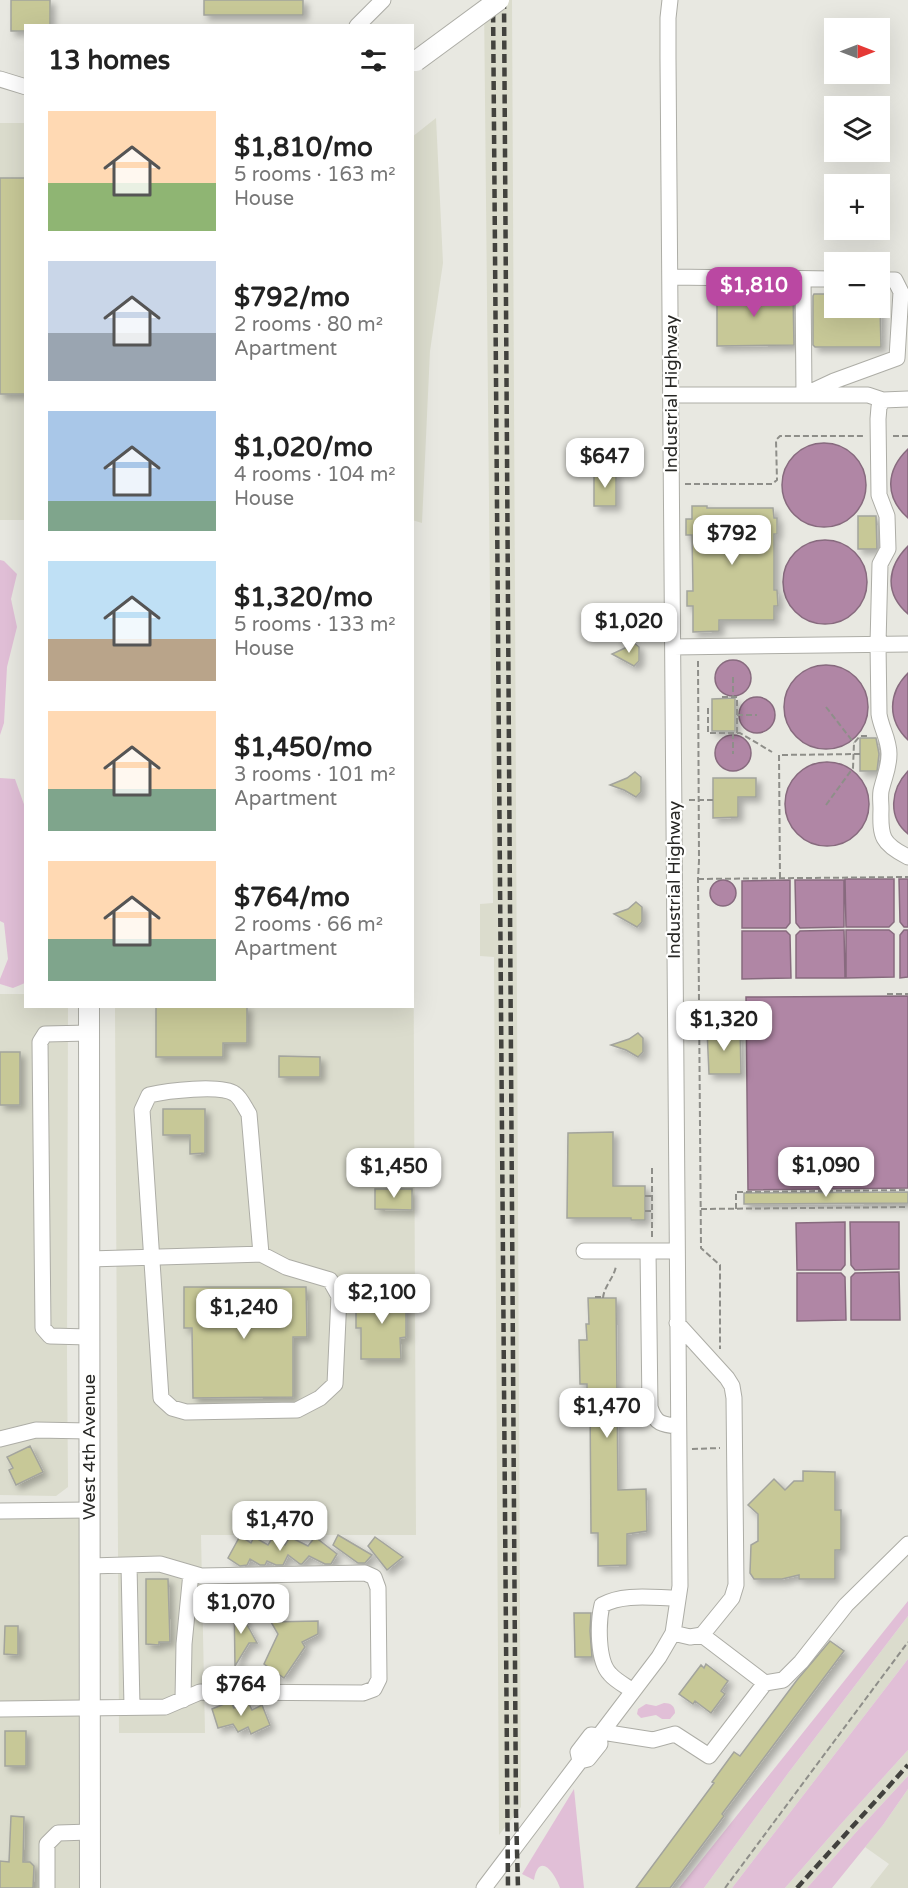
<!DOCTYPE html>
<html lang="en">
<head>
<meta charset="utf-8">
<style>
	body { margin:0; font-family:"Varela Round",sans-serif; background:#f6f6f6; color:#222; height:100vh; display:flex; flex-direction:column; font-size:22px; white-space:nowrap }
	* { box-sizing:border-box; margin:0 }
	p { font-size:20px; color:#767676 }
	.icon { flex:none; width:33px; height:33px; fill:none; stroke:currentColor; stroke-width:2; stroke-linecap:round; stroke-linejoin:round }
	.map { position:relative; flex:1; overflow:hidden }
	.drawer { position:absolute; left:24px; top:24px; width:390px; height:984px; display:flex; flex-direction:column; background:#fff; border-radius:0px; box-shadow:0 6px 24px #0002 }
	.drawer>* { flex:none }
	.needle { width:39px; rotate:90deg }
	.tools { position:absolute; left:824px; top:18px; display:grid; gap:12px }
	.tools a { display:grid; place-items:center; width:66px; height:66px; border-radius:0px; background:#fff; box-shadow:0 6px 24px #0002; font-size:30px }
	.price { position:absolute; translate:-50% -51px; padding:0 14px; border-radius:12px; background:#fff; color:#222; font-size:20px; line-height:39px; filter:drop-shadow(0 2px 3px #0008) }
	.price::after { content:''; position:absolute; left:50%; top:36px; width:18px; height:14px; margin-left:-9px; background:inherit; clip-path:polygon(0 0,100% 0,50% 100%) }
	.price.selected { background:#ba48a2; color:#fff }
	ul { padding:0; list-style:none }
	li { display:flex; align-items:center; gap:18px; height:150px; padding:0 24px }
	li span { display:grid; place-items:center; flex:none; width:168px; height:120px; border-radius:0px; color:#555 }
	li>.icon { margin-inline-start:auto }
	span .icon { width:72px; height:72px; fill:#fffc; stroke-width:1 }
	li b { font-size:26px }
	h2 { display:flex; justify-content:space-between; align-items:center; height:72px; padding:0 24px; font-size:26px }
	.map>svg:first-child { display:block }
	.built { fill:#dbdccd }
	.green { fill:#e1bfd7 }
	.water { fill:#b086a5; stroke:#876a7e; stroke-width:1.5 }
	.building { fill:#c7c897; stroke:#a3a49d; stroke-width:1.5; filter:url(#shadow) }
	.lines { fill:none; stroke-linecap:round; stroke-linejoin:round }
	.minor-casing { stroke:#adada6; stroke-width:17 }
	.major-casing { stroke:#adada6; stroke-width:22 }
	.path { stroke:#8e8e89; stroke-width:2; stroke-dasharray:6 3; stroke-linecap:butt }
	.minor { stroke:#fff; stroke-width:15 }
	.major { stroke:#fff; stroke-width:20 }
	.rail { stroke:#42423e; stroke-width:4.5; stroke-dasharray:9 4.5; stroke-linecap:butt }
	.major-bridge-casing { stroke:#adada6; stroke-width:22; stroke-linecap:butt }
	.major-bridge { stroke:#fff; stroke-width:20 }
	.labels { text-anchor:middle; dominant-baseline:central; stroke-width:4.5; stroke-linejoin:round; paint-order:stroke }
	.street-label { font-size:18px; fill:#272724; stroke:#fffffe }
</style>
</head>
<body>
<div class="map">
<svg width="908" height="1888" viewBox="0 0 908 1888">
	<defs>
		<filter id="shadow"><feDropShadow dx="4.5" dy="4.5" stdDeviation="3" flood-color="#0004"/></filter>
	</defs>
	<rect width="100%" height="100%" fill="#e8e8e1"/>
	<!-- built -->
	<path class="built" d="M 484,0 L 512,0 L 521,1807 L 499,1835 L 494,957 L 480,956 L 480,904 L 493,903 Z
		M 436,118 L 443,263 L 430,351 L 422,523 L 412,520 L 412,137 Z
		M 0,123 L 25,123 L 25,520 L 0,520 Z
		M 413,840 L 416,1535 L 201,1535 L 205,1733 L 119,1733 L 115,1007 L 412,1006 Z
		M 0,994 L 25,994 L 26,1006 L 68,1007 L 67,1355 L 68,1487 L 56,1496 L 0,1495 Z
		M 85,1516 L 87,1888 L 0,1888 L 0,1519 Z
		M 908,1616 L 908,1659 L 732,1888 L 704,1888 L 789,1772 Z
		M 908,1750 L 908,1776 L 858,1830 L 807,1888 L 785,1888 L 840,1825 Z
		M 908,1789 L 908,1888 L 870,1888 L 889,1864 L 865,1847 L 883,1825 Z"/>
	<!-- green -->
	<path class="green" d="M 0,560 L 4,561 L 17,574 L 11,599 L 17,627 L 7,667 L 4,723 L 0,735 Z
		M 0,778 L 15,779 L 26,810 L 25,983 L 13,988 L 0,984 L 0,979 L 8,959 L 4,923 L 0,921 Z
		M 908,1601 L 908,1616 L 789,1772 L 704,1888 L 679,1888 Z
		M 908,1659 L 908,1750 L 840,1825 L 785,1888 L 732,1888 Z
		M 664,1703 C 671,1703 675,1706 675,1713 L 670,1719 L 662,1719 L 656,1715 L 641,1718 L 637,1714 L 638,1709 L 646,1704 L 656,1706 Z
		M 908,1776 L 908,1789 L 883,1825 L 832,1888 L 807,1888 L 858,1830 Z
		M 574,1789 L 584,1888 L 560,1888 C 555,1873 539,1851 534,1880 L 522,1874 Z"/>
	<!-- water -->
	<path class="water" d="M782 485a42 42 0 1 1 84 0a42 42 0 1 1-84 0Z
		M 908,449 L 908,518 C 884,497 886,470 908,449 Z
		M783 582a42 42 0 1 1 84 0a42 42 0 1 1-84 0Z
		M 908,546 L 908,614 C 884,593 887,567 908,546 Z
		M715 678a18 18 0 1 1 36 0a18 18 0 1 1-36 0Z
		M784 707a42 42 0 1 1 84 0a42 42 0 1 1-84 0Z
		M 908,673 L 908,740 C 887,720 888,693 908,673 Z
		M739 715a18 18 0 1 1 36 0a18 18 0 1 1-36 0Z
		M715 753a18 18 0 1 1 36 0a18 18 0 1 1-36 0Z
		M785 804a42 42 0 1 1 84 0a42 42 0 1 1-84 0Z
		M 908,771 L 908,834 C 887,817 891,789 908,771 Z
		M 894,879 L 894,922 L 889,927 L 846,927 L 845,879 Z
		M 899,879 L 908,879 L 908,927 L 904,927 L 900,922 Z
		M710 893a13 13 0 1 1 26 0a13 13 0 1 1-26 0Z
		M 790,880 L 790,923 L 786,928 L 742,928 L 742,881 Z
		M 795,880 L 844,880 L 844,927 L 800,928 L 796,923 Z
		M 844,930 L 845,978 L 796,978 L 796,935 L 800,931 Z
		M 846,930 L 889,930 L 894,934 L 894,977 L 846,978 Z
		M 904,930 L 908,930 L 908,977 L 900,978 L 900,935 Z
		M 742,931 L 786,931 L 790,935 L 791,978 L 742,979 Z
		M 908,996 L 908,1188 L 748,1190 L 746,997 Z
		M 845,1222 L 845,1265 L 841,1270 L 797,1270 L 796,1223 Z
		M 850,1222 L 899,1222 L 899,1269 L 855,1270 L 851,1265 Z
		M 899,1272 L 900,1320 L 851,1320 L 851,1277 L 855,1273 Z
		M 797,1273 L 841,1273 L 845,1277 L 846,1320 L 797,1321 Z"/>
	<!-- building -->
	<path class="building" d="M 11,0 L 50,0 L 50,26 L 26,26 L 26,31 L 11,31 Z
		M 204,0 L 303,0 L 303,15 L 204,15 Z
		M 0,178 L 26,178 L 26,394 L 0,394 Z
		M 717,288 L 765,288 L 765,296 L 793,296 L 794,345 L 717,346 Z
		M 814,294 L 834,294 L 834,308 L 880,308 L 881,347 L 815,347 L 813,345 L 813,296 Z
		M 594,472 L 616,472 L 616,506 L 594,506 Z
		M 692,506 L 707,506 L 707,508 L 773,508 L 774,518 L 777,518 L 777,534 L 774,534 L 774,590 L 777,590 L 778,606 L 774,606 L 774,620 L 719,620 L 719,631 L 693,632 L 693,606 L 687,606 L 687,591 L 693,591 L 692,535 L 686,535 L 686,519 L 692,519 Z
		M 858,516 L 876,516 L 877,549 L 858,549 Z
		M 633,642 L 639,647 L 639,661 L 634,666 L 612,654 L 625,648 Z
		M 735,698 L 735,731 L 712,731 L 712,699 Z
		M 860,738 L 876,738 L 879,754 L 877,771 L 860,771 Z
		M 635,772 L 641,777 L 641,792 L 636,797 L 624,790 L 610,785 L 627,778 Z
		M 713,778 L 756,778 L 756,797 L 738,797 L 738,817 L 713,818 Z
		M 636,902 L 642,907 L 642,922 L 637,927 L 614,914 L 628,909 Z
		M 156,1006 L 247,1006 L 247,1043 L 223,1043 L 223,1057 L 156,1057 Z
		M 740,1029 L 741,1074 L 709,1074 L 707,1030 Z
		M 638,1033 L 643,1038 L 643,1052 L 638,1057 L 626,1050 L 611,1045 L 629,1039 Z
		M 0,1052 L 20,1052 L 20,1105 L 0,1105 Z
		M 279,1056 L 320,1057 L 320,1077 L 279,1077 Z
		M 163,1109 L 205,1109 L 205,1153 L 190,1154 L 190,1135 L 163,1135 Z
		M 613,1132 L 613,1186 L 645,1186 L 645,1220 L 631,1220 L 631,1218 L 567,1218 L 568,1133 Z
		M 375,1189 L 412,1189 L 412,1210 L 375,1209 Z
		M 908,1192 L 908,1203 L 744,1204 L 744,1193 Z
		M 184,1287 L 306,1287 L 307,1337 L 293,1337 L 293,1397 L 193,1398 L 192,1328 L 184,1328 Z
		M 406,1290 L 406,1337 L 400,1338 L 401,1359 L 361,1359 L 361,1328 L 356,1328 L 356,1305 L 361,1305 L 361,1298 L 378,1298 L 378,1291 Z
		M 588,1298 L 616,1298 L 618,1490 L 646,1489 L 647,1531 L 627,1534 L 627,1565 L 598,1566 L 598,1533 L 591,1533 L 590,1400 L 587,1400 L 587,1384 L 580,1384 L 579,1340 L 587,1340 L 586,1324 L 589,1324 Z
		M 30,1446 L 43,1472 L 16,1485 L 9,1470 L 13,1468 L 7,1457 Z
		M 803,1471 L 835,1472 L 835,1510 L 841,1510 L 841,1550 L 835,1550 L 835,1579 L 799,1579 L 799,1575 L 782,1579 L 754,1579 L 750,1573 L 751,1545 L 758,1541 L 758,1514 L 748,1505 L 774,1479 L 785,1490 L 794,1481 L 803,1481 Z
		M 338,1535 L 372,1555 L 365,1563 L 358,1563 L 333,1545 Z
		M 240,1536 L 251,1543 L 254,1537 L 268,1545 L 273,1537 L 285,1545 L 290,1537 L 308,1546 L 315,1537 L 337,1554 L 331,1564 L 325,1564 L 309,1556 L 302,1564 L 300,1564 L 288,1555 L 283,1565 L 276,1565 L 267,1561 L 265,1565 L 260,1565 L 250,1559 L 247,1565 L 240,1566 L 228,1558 Z
		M 375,1537 L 403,1557 L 387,1570 L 368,1546 Z
		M 146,1579 L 168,1579 L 170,1642 L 159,1642 L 159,1645 L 146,1644 Z
		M 234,1601 L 257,1643 L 249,1643 L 235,1666 Z
		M 574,1613 L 591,1613 L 590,1631 L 592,1657 L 575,1657 Z
		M 318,1621 L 318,1634 L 302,1642 L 305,1647 L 284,1678 L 264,1664 L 278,1634 L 271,1622 Z
		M 5,1626 L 18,1626 L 18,1655 L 4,1654 Z
		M 830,1641 L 844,1651 L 722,1814 L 724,1816 L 670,1888 L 636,1888 L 714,1783 L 712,1782 L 734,1752 L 740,1756 L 797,1680 Z
		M 706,1664 L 728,1681 L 721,1691 L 725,1694 L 711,1713 L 695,1701 L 693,1704 L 679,1694 L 701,1665 L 704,1668 Z
		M 229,1702 L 231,1702 L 234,1708 L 248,1702 L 252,1710 L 262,1705 L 270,1725 L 251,1734 L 248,1727 L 238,1732 L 233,1724 L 218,1728 L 212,1709 Z
		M 5,1731 L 26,1731 L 26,1766 L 5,1766 Z
		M 11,1816 L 24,1817 L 23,1862 L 30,1862 L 34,1866 L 33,1888 L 0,1888 L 0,1861 L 9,1862 Z"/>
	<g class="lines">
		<defs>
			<path id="minor" d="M 357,26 L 383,0
				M 0,79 L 26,87
				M 670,277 L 834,279
				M 803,279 L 804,395 L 834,381 L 897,358 L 901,292 L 895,280 L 879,280
				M 671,395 L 868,395 L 883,400 L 908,399
				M 883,400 L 879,407 L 878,419 L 879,495 L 887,516 L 888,549 L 880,564 L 878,644 L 879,714 C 881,728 889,739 889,754 C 889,769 884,777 881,791 C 880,797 881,803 881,809 C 880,837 882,844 908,857
				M 673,647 L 908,644
				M 89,1033 L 45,1034 L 40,1042 L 43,1328 L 50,1336 L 89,1337
				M 584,1251 L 677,1251
				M 648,1251 L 650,1407 C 655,1424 663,1425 678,1426
				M 89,1259 L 261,1254 L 286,1267 L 330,1280 L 339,1296 L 335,1384 L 320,1398 L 297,1410 L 186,1412 L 172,1408 L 161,1398 L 142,1110 L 149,1095 C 166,1091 221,1084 235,1094 C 241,1098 245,1108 249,1114 L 261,1254
				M 0,1439 L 36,1430 L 89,1431
				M 0,1511 L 89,1510
				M 129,1565 L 132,1707
				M 673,1633 L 690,1637 L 702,1635 L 732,1598 L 736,1585 L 734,1398 L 732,1386 L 727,1378 L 677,1323
				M 702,1635 L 765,1683 L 783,1680 L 801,1662 L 846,1605 L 908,1544
				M 633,1691 C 626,1686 616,1681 610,1674 C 597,1661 598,1622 602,1605 C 624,1593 653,1598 678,1598
				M 183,1700 L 184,1644 L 191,1573
				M 0,1709 L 165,1707 L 200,1692 L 363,1693 L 374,1689 L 379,1679 L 378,1588 L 374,1577 L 365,1573 L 201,1576 L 160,1564 L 90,1566
				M 602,1732 L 653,1740 L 675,1734 L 709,1756 L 765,1683
				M 580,1761 L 588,1759 L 600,1744 L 599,1736 L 659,1657 L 673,1633 L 680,1586 L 668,59 L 668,18 L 670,0
				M 580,1761 L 578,1752 L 591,1735 L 599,1736
				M 47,1888 L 47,1844 L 58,1833 L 90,1832
				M 484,1888 L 580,1761"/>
			<path id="major" d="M 89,1006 L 90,1888"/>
		</defs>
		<!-- minor casing -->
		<use href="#minor" class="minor-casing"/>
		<!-- major casing -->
		<use href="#major" class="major-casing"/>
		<!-- path -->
		<path class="path" d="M 893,436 L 908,436
			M 685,484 L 772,484 L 777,480 L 776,440 L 780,436 L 863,436
			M 698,661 L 699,861 L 698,879 L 701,1248 L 720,1265 L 720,1349
			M 733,677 L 733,697
			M 722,697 L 737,697 L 737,733
			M 826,707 L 854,743
			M 708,708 L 708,733 L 740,733 L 772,752
			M 737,715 L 757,715
			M 733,733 L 733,754
			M 689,800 L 713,800
			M 826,805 L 853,768 L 854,743 L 860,736 L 869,736
			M 780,878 L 779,755 L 860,754
			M 698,879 L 908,877
			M 887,994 L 908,994
			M 652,1168 L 652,1237
			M 645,1196 L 652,1196
			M 701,1209 L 908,1207
			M 736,1209 L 736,1192 L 908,1190
			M 645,1211 L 652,1211
			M 595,1297 L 603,1297
			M 603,1298 C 604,1286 614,1278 616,1266
			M 618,1390 L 635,1390
			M 692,1449 L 720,1448
			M 725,1888 L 908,1642"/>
		<!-- minor -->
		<use href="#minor" class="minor"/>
		<!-- major -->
		<use href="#major" class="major"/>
		<!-- rail -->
		<path class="rail" d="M 493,0 L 508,1888
			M 504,0 L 516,1813 L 518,1888
			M 797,1888 L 908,1765"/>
		<defs>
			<path id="major-bridge" d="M 416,61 L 499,0"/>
		</defs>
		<!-- major-bridge casing -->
		<use href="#major-bridge" class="major-bridge-casing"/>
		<!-- major-bridge -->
		<use href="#major-bridge" class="major-bridge"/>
	</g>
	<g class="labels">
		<!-- street labels -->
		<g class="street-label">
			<text transform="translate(671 394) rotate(-90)">Industrial Highway</text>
			<text transform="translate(674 880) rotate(-90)">Industrial Highway</text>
			<text transform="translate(89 1447) rotate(-90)">West 4th Avenue</text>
		</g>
	</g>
</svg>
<div class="tools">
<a><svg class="needle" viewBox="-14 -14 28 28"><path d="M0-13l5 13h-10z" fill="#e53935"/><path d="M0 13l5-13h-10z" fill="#767676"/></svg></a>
<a><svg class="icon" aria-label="layers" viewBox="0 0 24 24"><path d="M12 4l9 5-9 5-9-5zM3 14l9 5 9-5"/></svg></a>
<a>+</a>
<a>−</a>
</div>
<b class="price selected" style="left:754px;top:318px">$1,810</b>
<b class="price" style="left:605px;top:489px">$647</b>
<b class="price" style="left:732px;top:566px">$792</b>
<b class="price" style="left:629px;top:654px">$1,020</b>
<b class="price" style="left:724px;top:1052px">$1,320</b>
<b class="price" style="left:826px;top:1198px">$1,090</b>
<b class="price" style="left:394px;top:1199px">$1,450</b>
<b class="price" style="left:382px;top:1325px">$2,100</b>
<b class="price" style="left:244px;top:1340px">$1,240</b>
<b class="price" style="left:607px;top:1439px">$1,470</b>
<b class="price" style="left:280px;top:1552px">$1,470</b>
<b class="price" style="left:241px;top:1635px">$1,070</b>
<b class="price" style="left:241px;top:1717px">$764</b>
<section class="drawer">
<h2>13 homes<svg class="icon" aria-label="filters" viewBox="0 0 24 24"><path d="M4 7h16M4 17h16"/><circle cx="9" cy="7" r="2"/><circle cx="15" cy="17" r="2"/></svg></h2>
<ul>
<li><span style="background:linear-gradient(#ffd9b3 60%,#8fb573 0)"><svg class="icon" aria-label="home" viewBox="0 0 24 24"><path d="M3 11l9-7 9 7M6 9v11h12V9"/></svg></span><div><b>$1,810/mo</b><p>5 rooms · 163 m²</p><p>House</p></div></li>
<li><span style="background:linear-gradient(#c9d6e8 60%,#9aa5b1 0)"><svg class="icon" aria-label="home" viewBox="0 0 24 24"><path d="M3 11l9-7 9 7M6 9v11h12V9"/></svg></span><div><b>$792/mo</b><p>2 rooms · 80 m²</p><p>Apartment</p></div></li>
<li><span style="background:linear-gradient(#a9c7e8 75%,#7fa58c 0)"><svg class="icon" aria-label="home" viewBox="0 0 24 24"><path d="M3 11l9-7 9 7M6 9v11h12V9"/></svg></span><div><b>$1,020/mo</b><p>4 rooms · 104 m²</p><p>House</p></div></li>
<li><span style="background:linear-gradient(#bfe0f5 65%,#b9a48a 0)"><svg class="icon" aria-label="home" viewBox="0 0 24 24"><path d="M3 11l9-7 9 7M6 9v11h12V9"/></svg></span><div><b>$1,320/mo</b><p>5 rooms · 133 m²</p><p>House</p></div></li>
<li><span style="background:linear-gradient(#ffd9b3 65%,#7fa58c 0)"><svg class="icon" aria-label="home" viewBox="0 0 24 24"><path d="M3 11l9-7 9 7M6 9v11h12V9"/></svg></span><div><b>$1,450/mo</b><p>3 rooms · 101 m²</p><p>Apartment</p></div></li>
<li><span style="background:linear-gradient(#ffd9b3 65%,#7fa58c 0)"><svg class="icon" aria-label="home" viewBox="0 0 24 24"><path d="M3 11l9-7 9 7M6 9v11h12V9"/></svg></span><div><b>$764/mo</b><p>2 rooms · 66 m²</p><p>Apartment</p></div></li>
</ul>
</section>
</div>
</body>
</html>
